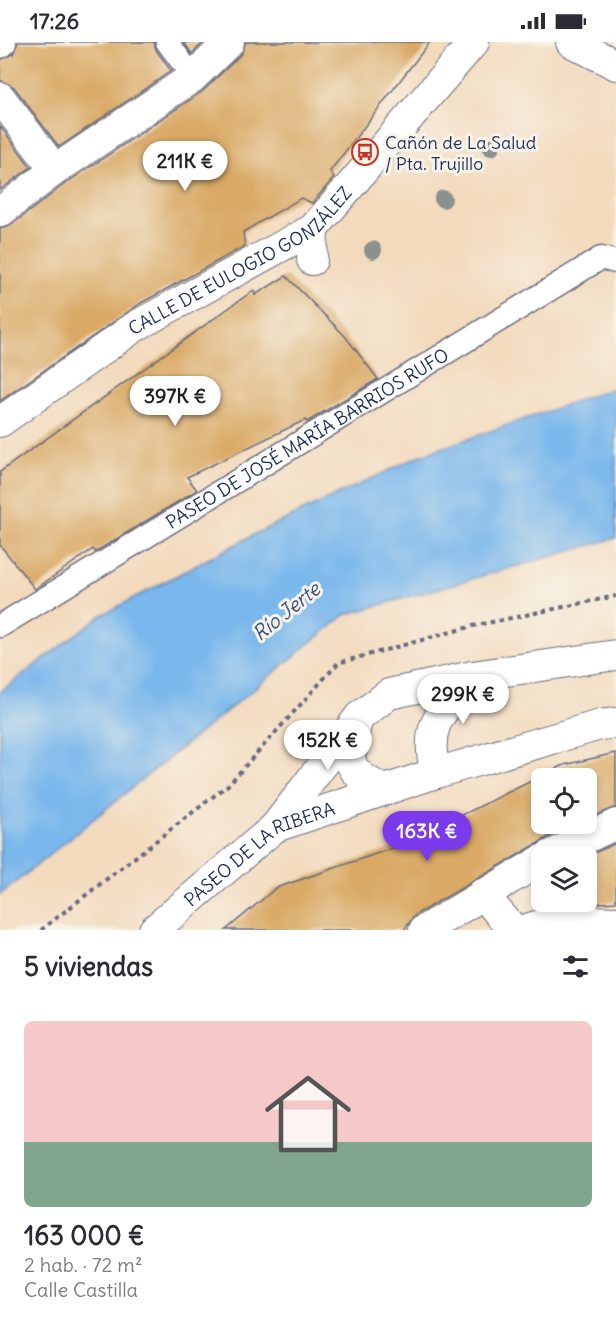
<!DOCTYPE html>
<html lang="es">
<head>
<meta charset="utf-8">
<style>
	body { margin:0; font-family:Delius,sans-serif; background:#f2f2f3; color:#2b2b33; height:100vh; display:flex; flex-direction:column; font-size:22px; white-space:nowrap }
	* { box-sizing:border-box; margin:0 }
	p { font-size:20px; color:#7c7c81 }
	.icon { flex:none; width:33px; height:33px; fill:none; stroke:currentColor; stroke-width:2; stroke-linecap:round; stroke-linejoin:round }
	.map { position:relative; height:888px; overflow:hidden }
	.sheet { display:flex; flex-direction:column; background:#fff; flex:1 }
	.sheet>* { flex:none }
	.fabs { position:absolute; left:531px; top:726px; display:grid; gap:12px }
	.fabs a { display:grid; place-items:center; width:66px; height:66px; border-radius:9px; background:#fff; box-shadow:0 3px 9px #0003; font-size:30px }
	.price { position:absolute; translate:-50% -51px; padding:0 14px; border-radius:21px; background:#fff; color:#222; font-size:20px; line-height:39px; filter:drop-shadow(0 2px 3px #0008) }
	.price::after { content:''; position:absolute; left:50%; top:36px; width:18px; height:14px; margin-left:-9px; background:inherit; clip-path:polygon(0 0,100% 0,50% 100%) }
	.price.active { background:#7c3aed; color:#fff }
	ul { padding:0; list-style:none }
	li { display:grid; align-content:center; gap:12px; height:318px; padding:0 24px }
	li span { display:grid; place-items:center; height:186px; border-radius:9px; color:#555 }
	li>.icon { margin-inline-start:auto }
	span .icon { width:108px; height:108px; fill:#fffc; stroke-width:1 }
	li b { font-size:26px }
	h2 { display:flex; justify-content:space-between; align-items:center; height:72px; padding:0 24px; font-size:26px }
	.status { display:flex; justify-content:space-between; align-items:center; height:42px; padding:0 30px; background:#fff; direction:ltr }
	.status svg { height:16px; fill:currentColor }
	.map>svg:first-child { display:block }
	.water { fill:#79b7ec; stroke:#4a73a5; stroke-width:1.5 }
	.building { fill:#d9a965 }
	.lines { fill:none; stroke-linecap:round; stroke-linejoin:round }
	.pedestrian-casing { stroke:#676b7f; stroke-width:25 }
	.minor-casing { stroke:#676b7f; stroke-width:32 }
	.path { stroke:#676b7f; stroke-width:4; stroke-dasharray:4.5 4.5; stroke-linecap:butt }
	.pedestrian { stroke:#fff; stroke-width:22 }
	.minor { stroke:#fff; stroke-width:30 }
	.tree { fill:#8b918e }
	.labels { text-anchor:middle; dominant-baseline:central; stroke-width:6; stroke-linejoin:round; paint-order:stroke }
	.poi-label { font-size:18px; fill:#1b2f5e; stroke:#f7f3e8; text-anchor:start }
	.street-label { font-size:18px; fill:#1b2f5e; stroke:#f7f3e8 }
	.water-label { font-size:20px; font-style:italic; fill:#325182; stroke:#f7f3e8 }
</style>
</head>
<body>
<div class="status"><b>17:26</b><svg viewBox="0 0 49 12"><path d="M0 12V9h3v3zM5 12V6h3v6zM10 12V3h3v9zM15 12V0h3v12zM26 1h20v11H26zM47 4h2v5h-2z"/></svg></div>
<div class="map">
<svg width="616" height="888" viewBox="0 0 616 888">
	<rect width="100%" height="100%" fill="#f7f3e8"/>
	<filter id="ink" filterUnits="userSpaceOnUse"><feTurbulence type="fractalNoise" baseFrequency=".0167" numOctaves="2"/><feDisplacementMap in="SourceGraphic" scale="12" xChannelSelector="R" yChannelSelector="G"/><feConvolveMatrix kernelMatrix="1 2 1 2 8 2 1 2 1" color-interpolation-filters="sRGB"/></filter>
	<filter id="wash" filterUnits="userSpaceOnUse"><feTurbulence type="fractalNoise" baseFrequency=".008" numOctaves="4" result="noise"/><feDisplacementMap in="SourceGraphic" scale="24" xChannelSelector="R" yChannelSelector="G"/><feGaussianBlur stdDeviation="1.35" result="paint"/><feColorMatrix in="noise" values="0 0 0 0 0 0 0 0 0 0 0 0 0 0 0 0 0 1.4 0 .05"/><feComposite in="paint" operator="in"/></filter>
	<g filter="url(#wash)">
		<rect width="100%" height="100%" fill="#f3dabd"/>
		<!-- water -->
		<path class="water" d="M 616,345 L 616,496 L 345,573 L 0,853 L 0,650 L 100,574 L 259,490 L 419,414 Z"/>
		<g id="blocks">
			<!-- building -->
			<path class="building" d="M 18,0 L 154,0 L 156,8 L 171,29 L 59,105 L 14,45 L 0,38 L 0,18 L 13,12 Z
				M 184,0 L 204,0 L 192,12 Z
				M 246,0 L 430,0 L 330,129 L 334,136 L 312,161 L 301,156 L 243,190 L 245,204 L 141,261 L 0,359 L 0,187 L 10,184 L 65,142 L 203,49 L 241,12 Z
				M 0,84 L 31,125 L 0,148 Z
				M 286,234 L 345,294 L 378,337 L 307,380 L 305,378 L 187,435 L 197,448 L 95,510 L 93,507 L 35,547 L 0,503 L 0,430 L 254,248 L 255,253 Z
				M 616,711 L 616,765 L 586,777 L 586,736 L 542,736 L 542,782 L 571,782 L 415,873 L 404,888 L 226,888 L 276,846 L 399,804 L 564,723 Z
				M 616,801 L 616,860 L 586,862 L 586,815 Z"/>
		</g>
	</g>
	<g filter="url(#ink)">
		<use href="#blocks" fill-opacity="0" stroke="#676b7f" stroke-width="1.5"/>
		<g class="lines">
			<defs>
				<g id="pedestrian">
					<path d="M 167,0 L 193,35"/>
					<path id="s1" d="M 0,584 L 601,216 L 616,220"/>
				</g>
				<g id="minor">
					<path d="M 571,0 L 616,23"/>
					<path d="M 0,1 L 1,0"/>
					<path d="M 0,55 L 55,128"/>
					<path d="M 0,170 L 55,128 L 193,35 L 229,0"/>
					<path d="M 312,218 L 313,187"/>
					<path id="s2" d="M 0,380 L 136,284 L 313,187 L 474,0"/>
					<path d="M 357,680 C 346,722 345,728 384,748"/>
					<path d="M 436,731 C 422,682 443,669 473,634"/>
					<path d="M 275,785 L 359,675 L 389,652 L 473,634 L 616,613"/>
					<path d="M 549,814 L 616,782"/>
					<path d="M 482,852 L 514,888"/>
					<path id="s3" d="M 154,888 L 275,785 L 436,731 L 600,683 L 616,681"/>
					<path d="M 424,888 L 542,818"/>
					<path d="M 523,888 L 556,878 L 616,880"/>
				</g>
			</defs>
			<!-- pedestrian casing -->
			<use href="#pedestrian" class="pedestrian-casing"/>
			<!-- minor casing -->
			<use href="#minor" class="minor-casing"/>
			<!-- path -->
			<path class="path" d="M 41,888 L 228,743 L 338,621 L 473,584 L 616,554"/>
			<!-- pedestrian -->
			<use href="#pedestrian" class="pedestrian"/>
			<!-- minor -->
			<use href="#minor" class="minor"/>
		</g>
		<!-- trees -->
		<g class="tree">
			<circle cx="491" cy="105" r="9"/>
			<circle cx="443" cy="157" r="9"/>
			<circle cx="373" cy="208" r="9"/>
		</g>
	</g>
	<!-- icons -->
	<defs>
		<symbol id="bus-ring" viewBox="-11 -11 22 22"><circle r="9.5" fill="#f7f3e8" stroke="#c8321e" stroke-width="1.5"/><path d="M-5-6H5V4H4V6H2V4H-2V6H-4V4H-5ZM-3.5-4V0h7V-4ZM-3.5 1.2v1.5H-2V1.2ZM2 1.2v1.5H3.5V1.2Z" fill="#c8321e"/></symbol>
	</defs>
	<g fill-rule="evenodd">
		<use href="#bus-ring" x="350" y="95" width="30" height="30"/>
	</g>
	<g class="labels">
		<!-- poi labels -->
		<g class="poi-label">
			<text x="385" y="100">Cañón de La Salud<tspan x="385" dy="21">/ Pta. Trujillo</tspan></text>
		</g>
		<!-- street labels -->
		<g class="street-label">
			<text stroke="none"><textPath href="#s2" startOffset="290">CALLE DE EULOGIO GONZÁLEZ</textPath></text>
			<text stroke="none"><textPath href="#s1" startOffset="360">PASEO DE JOSÉ MARÍA BARRIOS RUFO</textPath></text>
			<text stroke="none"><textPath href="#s3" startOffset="132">PASEO DE LA RIBERA</textPath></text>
		</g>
		<!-- water labels -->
		<g class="water-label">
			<text transform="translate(286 569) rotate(-39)">Río Jerte</text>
		</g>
	</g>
</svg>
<div class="fabs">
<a><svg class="icon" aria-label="locate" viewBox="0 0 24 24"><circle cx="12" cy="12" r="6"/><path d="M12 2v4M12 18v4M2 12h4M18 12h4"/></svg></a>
<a><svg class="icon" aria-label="layers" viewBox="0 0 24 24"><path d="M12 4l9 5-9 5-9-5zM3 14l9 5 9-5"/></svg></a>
</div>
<b class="price" style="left:185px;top:150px">211K €</b>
<b class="price" style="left:175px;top:385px">397K €</b>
<b class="price" style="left:463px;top:683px">299K €</b>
<b class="price" style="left:328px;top:729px">152K €</b>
<b class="price active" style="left:427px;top:820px">163K €</b>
</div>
<section class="sheet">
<h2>5 viviendas<svg class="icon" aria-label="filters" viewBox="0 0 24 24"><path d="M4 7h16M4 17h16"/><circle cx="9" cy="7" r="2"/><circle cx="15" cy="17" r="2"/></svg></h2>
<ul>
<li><span style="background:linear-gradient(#f6c9c9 65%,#7fa58c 0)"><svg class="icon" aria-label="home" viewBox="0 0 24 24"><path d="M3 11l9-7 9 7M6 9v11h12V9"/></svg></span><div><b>163 000 €</b><p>2 hab. · 72 m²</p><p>Calle Castilla</p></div></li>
</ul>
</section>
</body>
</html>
